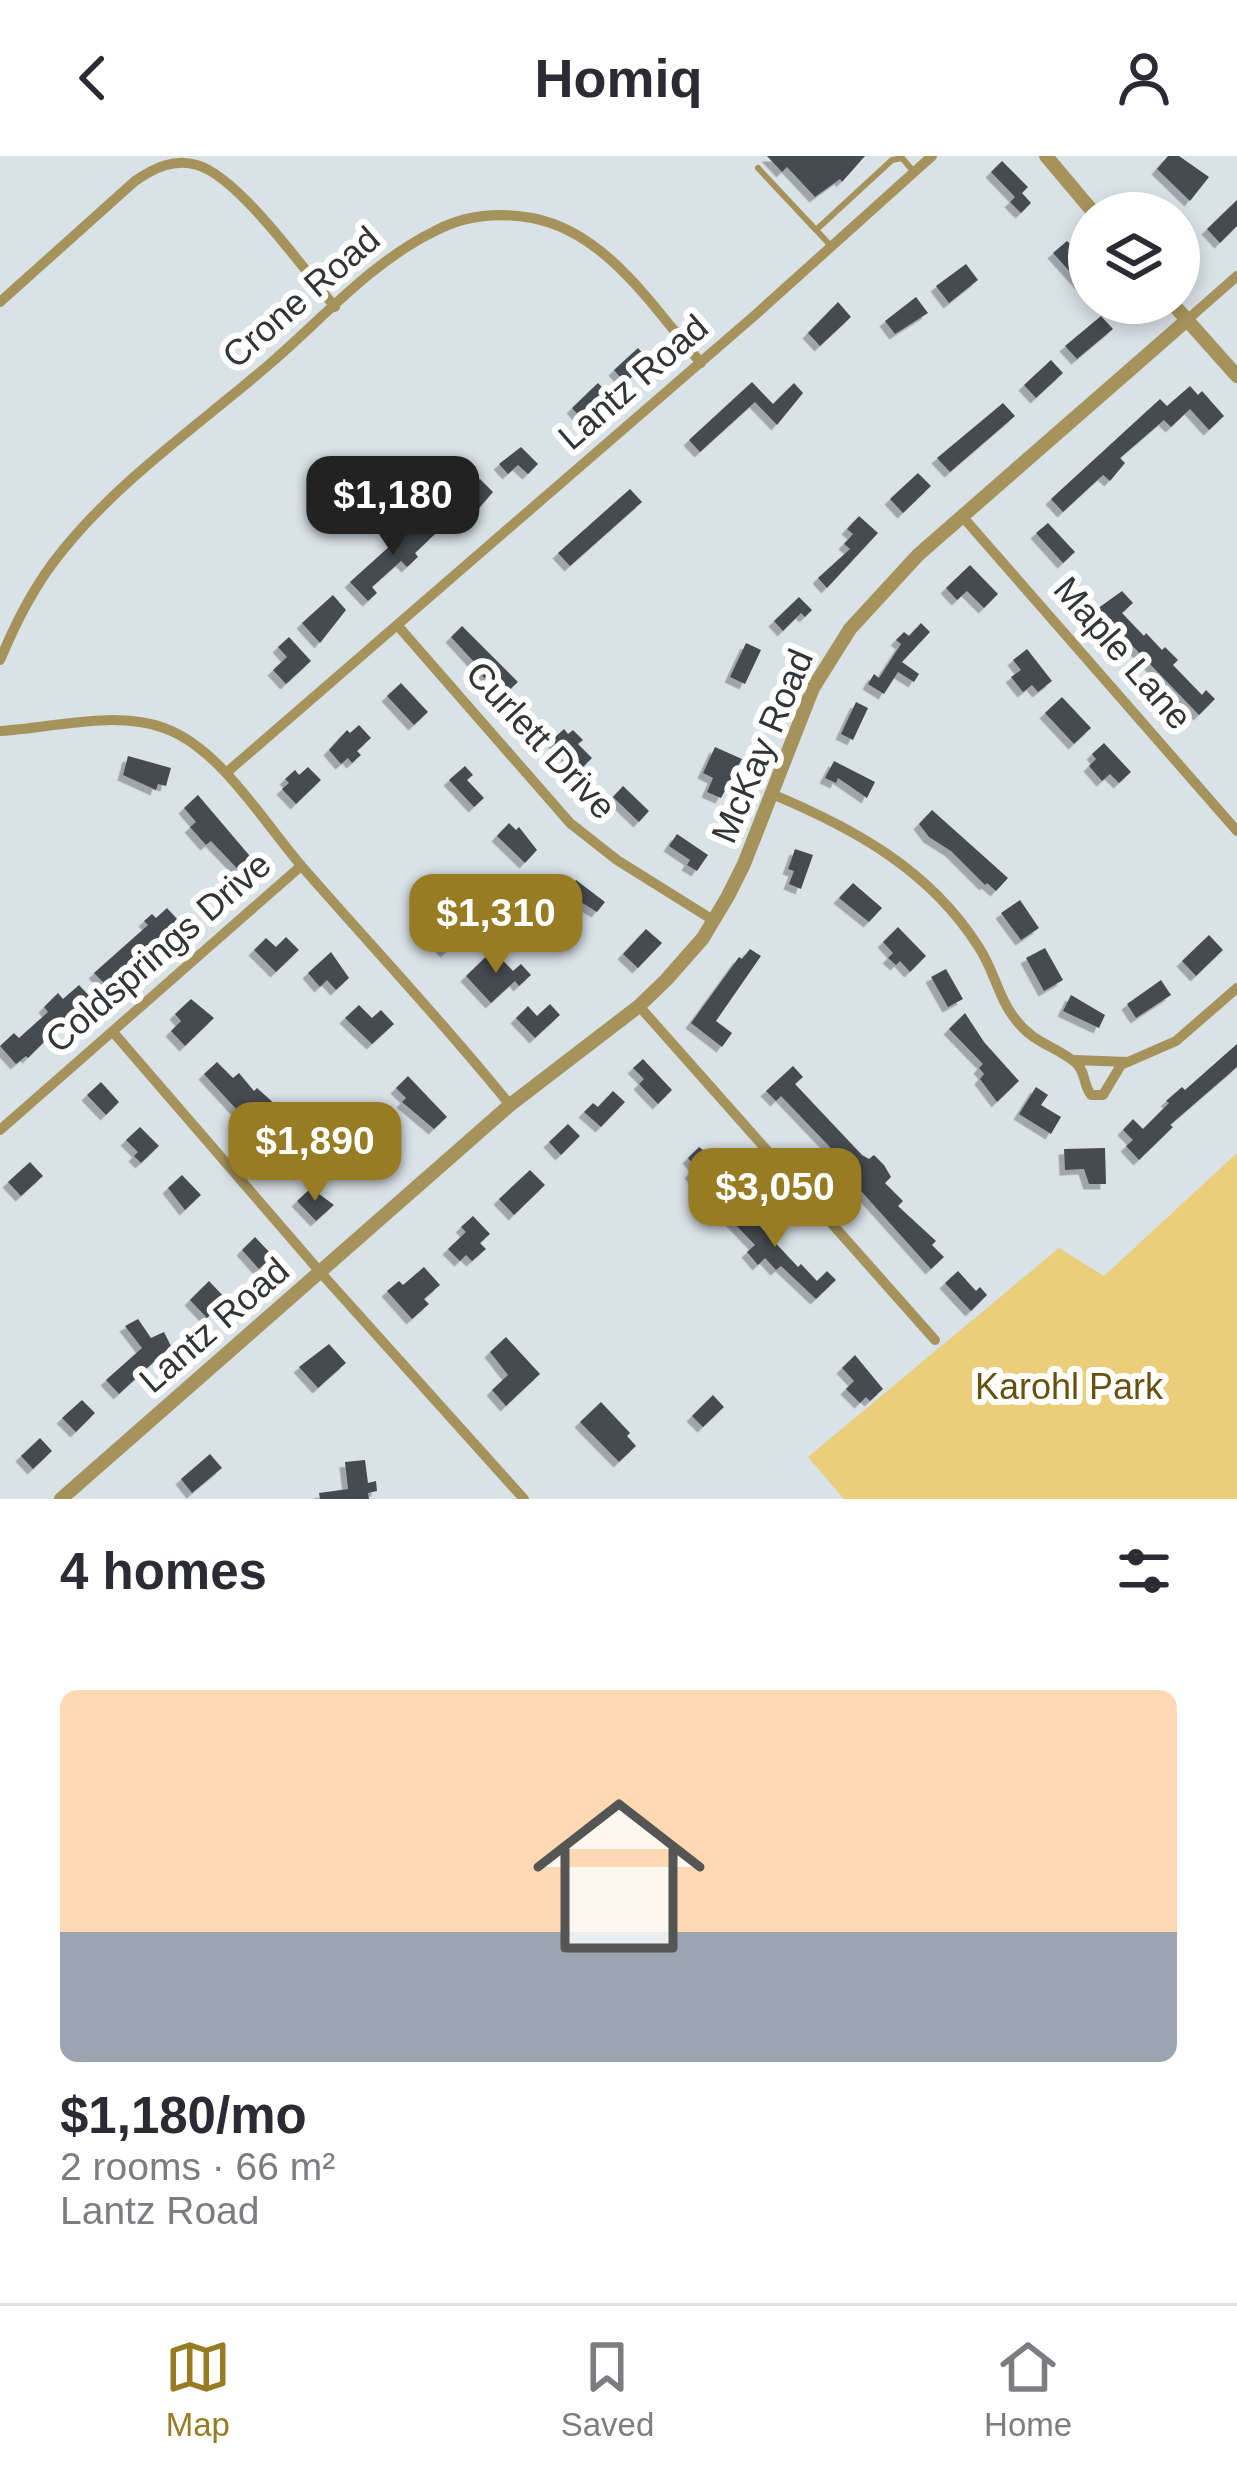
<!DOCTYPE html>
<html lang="en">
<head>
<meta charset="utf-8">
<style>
	body { margin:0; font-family:Arial,sans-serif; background:#f2f2f3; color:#2b2b33; height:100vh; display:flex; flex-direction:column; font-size:45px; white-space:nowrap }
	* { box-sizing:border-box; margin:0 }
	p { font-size:39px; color:#7c7c81 }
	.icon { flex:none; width:66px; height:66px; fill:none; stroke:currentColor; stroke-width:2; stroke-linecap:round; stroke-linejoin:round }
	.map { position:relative; height:1343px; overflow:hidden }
	.sheet { display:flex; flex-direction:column; background:#fff; flex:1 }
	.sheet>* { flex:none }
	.tools { position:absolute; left:1068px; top:36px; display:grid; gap:24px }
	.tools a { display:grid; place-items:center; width:132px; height:132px; border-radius:50%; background:#fff; box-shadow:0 6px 18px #0003; font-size:60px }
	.price { position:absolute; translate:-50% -102px; padding:0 27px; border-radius:24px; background:#977c24; color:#fff; font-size:39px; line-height:78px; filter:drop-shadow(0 3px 6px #0008) }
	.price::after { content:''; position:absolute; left:50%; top:72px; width:36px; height:27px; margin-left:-18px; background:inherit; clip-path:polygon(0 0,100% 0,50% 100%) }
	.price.active { background:#222; color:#fff }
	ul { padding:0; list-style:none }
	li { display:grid; align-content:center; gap:24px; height:636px; padding:0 60px }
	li+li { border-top:3px solid #e1e1e2 }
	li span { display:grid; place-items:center; height:372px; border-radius:18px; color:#555 }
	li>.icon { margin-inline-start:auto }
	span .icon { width:216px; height:216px; fill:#fffc; stroke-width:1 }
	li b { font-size:51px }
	h2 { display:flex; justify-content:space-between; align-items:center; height:144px; padding:0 60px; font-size:51px }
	header { display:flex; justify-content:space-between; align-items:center; height:156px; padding:0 60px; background:#fff; font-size:54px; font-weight:700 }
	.menu { display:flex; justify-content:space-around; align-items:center; height:168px; border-top:3px solid #e1e1e2; background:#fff; font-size:33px; color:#7c7c81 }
	.menu a { display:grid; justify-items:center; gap:6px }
	.menu .active { color:#977c24 }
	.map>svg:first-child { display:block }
	.green { fill:#ebce79 }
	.building { fill:#454c50; filter:url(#shadow) }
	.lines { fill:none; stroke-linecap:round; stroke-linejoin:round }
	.service { stroke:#a6935c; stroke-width:6 }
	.minor { stroke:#a6935c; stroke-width:10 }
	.tertiary { stroke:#a6935c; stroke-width:14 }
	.labels { text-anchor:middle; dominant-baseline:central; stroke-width:12; stroke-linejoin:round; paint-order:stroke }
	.street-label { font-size:36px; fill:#323537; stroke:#fff }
	.park-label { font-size:36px; fill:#66520e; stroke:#fff }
</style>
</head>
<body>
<header><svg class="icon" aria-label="back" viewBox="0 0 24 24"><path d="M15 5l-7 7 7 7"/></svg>Homiq<svg class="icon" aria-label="person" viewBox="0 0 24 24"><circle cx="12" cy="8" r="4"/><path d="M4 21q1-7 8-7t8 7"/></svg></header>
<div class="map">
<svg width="1237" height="1343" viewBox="0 0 1237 1343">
	<defs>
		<filter id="shadow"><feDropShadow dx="-5.5" dy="5.5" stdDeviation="0" flood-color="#0004"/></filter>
	</defs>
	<rect width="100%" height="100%" fill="#d9e2e7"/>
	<!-- green -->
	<path class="green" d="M 1237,997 L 1237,1343 L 844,1343 L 808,1301 L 1059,1092 L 1104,1120 Z"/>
	<!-- building -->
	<path class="building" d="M 767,0 L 865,0 L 842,26 L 840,23 L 815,41 L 787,11 L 782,16 Z
		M 1168,0 L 1179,0 L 1209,21 L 1190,45 L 1157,13 Z
		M 1002,5 L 1028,31 L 1022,37 L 1031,47 L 1021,57 L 1010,46 L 1015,41 L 991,16 Z
		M 1237,44 L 1237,70 L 1220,87 L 1207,73 Z
		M 1067,85 L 1087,104 L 1084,106 L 1089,121 L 1081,128 L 1053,97 Z
		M 966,108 L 978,124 L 949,147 L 936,130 Z
		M 916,141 L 928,157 L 895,178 L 885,165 Z
		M 838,146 L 851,161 L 820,190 L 808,177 Z
		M 1101,160 L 1113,173 L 1077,203 L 1065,190 Z
		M 638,192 L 649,205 L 625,227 L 614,214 Z
		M 1051,204 L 1063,217 L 1036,242 L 1024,229 Z
		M 752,226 L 773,248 L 794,227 L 803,237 L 777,269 L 755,246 L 700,296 L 689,284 Z
		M 598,227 L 612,242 L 600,252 L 597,248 L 581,262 L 572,252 Z
		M 1190,230 L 1198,239 L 1202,235 L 1224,260 L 1209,274 L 1190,253 L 1171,271 L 1164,264 L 1120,302 L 1125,307 L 1110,325 L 1103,319 L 1063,356 L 1051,343 L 1160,243 L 1167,250 Z
		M 1003,247 L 1015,260 L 950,316 L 937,302 Z
		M 521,291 L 538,308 L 528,318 L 518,309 L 508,318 L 499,308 Z
		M 918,317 L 931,330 L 903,357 L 890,343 Z
		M 480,323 L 493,336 L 475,357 L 472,354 L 462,363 L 450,351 Z
		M 630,333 L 642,346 L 570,410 L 558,397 Z
		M 859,360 L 878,377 L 827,432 L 818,422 L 850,393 L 844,388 L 853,378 L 847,373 Z
		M 421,362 L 435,378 L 415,397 L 418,401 L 407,411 L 401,405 L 372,431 L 377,437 L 368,445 L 350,426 Z
		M 1048,367 L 1075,396 L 1063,407 L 1036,377 Z
		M 970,409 L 998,438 L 984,452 L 967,435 L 957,444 L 946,432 Z
		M 1122,435 L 1133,447 L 1122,457 L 1144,480 L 1146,477 L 1162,494 L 1165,491 L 1178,504 L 1173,509 L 1202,539 L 1206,534 L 1215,543 L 1199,559 L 1097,453 Z
		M 333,439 L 346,454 L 320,487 L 302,467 Z
		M 799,441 L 812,454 L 805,461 L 801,457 L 783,475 L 774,465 Z
		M 921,467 L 930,476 L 902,506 L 919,518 L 914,526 L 898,516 L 884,538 L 868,528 L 874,518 L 879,522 L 901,488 L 896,484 L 904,476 L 909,480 Z
		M 462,470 L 518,526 L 505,538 L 482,520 L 485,518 L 451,481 Z
		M 289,481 L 311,505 L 286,528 L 273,514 L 287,501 L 278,491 Z
		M 746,487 L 761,494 L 745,528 L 730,521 Z
		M 1027,493 L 1052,525 L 1038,536 L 1032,529 L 1023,536 L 1011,521 L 1021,514 L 1013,504 Z
		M 401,527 L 428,556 L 414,569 L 387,540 Z
		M 1062,541 L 1091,572 L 1074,588 L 1045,557 Z
		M 856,546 L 868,552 L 853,584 L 841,578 Z
		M 359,569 L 371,582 L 357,595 L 361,599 L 352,607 L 348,602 L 341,608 L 329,594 L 347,574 L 350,577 Z
		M 564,573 L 568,578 L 573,574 L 583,584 L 578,588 L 592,602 L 580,614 L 552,584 Z
		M 1104,587 L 1131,616 L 1119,627 L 1110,618 L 1102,625 L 1089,610 L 1096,603 L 1092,598 Z
		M 715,591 L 742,603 L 721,642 L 707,636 L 713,622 L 703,617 Z
		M 128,600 L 171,612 L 166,630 L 158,628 L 156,634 L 123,619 Z
		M 834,605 L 875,626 L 867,642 L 838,622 L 836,627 L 825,622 Z
		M 465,610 L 473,619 L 467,624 L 484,642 L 474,651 L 449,624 Z
		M 308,611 L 321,624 L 296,648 L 282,633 L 289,627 L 285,623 L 295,614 L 299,619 Z
		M 623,630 L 649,655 L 639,666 L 613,641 Z
		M 198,639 L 260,712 L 248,724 L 211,685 L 206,689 L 190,671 L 196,666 L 184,652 Z
		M 932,654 L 1008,722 L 996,735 L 987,727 L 985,729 L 951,695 L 929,681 L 919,668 Z
		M 509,667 L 516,674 L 519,671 L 537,694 L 525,707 L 497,680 Z
		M 677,678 L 708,699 L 697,715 L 687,709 L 690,704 L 669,690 Z
		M 795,693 L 813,699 L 801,733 L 789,728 L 794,715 L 788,713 Z
		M 576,724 L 605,746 L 597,756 L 566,737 Z
		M 853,727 L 882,752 L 869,766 L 839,742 Z
		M 1020,744 L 1039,772 L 1021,784 L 1001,757 Z
		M 167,752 L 178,764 L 128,810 L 130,813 L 119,823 L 116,820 L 106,829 L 94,817 L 148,769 L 144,765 L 152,758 L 156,762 Z
		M 437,757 L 450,770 L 455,766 L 466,777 L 446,796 L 422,770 Z
		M 898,771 L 926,800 L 910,816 L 900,805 L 896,809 L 888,802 L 893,797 L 883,786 Z
		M 646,773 L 662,787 L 638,812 L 623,798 Z
		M 1209,779 L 1223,794 L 1196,820 L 1182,805 Z
		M 286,781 L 299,794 L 276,816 L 254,794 L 266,782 L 276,791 Z
		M 1045,792 L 1063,824 L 1044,835 L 1026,802 Z
		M 750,793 L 761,800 L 716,865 L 732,877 L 722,891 L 691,867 L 739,801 L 742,803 Z
		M 493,794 L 513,815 L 521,808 L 531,819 L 519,830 L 515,825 L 491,847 L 466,820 Z
		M 331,796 L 349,822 L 336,834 L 327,824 L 320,831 L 308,817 Z
		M 946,813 L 963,843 L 948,851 L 931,821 Z
		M 1161,824 L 1171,839 L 1136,862 L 1127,848 Z
		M 79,829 L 91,842 L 80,852 L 83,854 L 72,864 L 69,861 L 28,902 L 26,900 L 16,908 L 0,890 L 14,877 L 19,882 L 48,856 L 44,851 L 58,837 L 63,843 Z
		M 1071,839 L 1105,859 L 1099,872 L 1063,855 Z
		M 191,843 L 214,862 L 185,890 L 171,875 L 181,865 L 175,858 Z
		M 550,848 L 560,859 L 535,882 L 516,862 L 528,850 L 537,860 Z
		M 359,849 L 372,862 L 381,854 L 394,868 L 372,888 L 345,862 Z
		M 965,857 L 984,886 L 1019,925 L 997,946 L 980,923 L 984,918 L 979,912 L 983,908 L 949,873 Z
		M 1237,888 L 1237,911 L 1170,969 L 1173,971 L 1139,1004 L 1126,990 L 1133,984 L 1123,974 L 1133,963 L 1143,973 L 1169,947 L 1166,945 L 1182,931 L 1185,934 Z
		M 643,903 L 672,934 L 658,948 L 639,928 L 644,923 L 633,912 Z
		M 217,906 L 233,922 L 239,917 L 254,935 L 257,932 L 287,959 L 273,973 L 258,957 L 248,966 L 204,918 Z
		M 793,910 L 803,921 L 795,928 L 862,999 L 869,1003 L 874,999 L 884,1009 L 891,1021 L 885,1027 L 903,1045 L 898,1050 L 936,1085 L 932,1089 L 944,1101 L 931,1113 L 844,1016 L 849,1011 L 781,940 L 776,945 L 766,935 Z
		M 408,920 L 447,961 L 434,973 L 402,946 L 406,942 L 396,932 Z
		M 101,926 L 119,946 L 106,959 L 87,939 Z
		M 1036,931 L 1048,939 L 1041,949 L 1061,961 L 1051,978 L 1019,958 Z
		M 613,935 L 625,946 L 601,971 L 584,956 L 593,947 L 598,951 Z
		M 568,968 L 580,980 L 561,999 L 549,986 Z
		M 140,971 L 159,990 L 141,1007 L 134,1000 L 138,996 L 126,984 Z
		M 699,991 L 720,1006 L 716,1010 L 723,1016 L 711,1027 L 704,1021 L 699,1026 L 690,1017 L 696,1011 L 688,1002 Z
		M 1105,992 L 1106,1028 L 1089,1028 L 1084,1013 L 1065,1014 L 1064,993 Z
		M 30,1006 L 43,1020 L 21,1040 L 8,1026 Z
		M 530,1014 L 545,1029 L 514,1059 L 499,1043 Z
		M 182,1019 L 201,1039 L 185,1054 L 168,1032 Z
		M 311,1032 L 334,1049 L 316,1065 L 297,1045 Z
		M 737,1041 L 750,1055 L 754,1051 L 762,1060 L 756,1066 L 798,1111 L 801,1108 L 817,1125 L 827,1115 L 836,1124 L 816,1143 L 781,1110 L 776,1114 L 765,1102 L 758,1109 L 747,1096 L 755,1089 L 731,1064 L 737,1058 L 728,1049 Z
		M 473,1060 L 490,1078 L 480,1087 L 486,1093 L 472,1105 L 466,1099 L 460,1105 L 448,1093 L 466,1076 L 461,1071 Z
		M 255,1081 L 273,1100 L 259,1113 L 242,1094 Z
		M 424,1111 L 440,1129 L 424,1143 L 429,1148 L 412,1163 L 387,1135 L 399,1125 L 403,1129 Z
		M 958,1115 L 976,1135 L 980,1131 L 987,1139 L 971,1155 L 945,1127 Z
		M 209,1125 L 226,1143 L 207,1162 L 190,1144 Z
		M 138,1163 L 151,1182 L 164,1176 L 171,1190 L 119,1238 L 106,1224 L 142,1192 L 125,1170 Z
		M 506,1181 L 540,1218 L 506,1250 L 492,1234 L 508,1219 L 490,1196 Z
		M 329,1188 L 346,1207 L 318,1232 L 299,1211 Z
		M 855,1199 L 883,1233 L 870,1245 L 866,1241 L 860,1247 L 846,1233 L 854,1225 L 842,1212 Z
		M 713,1239 L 724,1251 L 703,1271 L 692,1260 Z
		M 82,1244 L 95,1257 L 76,1276 L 62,1262 Z
		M 601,1246 L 630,1277 L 627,1280 L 636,1290 L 619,1306 L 580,1266 Z
		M 40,1282 L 52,1295 L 33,1313 L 21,1300 Z
		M 210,1298 L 222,1312 L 192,1337 L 181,1323 Z
		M 365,1304 L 368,1327 L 376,1325 L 377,1335 L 368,1337 L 369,1343 L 320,1343 L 319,1337 L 348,1333 L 345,1306 Z"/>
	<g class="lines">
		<!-- service -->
		<path class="service" d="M 758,12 L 816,74
			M 832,91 L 816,74 L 892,4 L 902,2 L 914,16"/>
		<!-- minor -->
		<path class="minor" d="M 0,146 L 135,25 C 154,12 174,2 197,9 C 238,20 306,116 335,151
			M 1187,164 L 1237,120
			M 962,360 L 1237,675
			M 398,470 L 570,667 L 617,704 L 713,764
			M 0,504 C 17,464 35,428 63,394 C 121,322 203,266 272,206 C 324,161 373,105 435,75 C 465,59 498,56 532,62 C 607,76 654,153 701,207
			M 0,575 C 52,572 114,554 164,572 C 221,592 265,669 305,714 C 373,792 445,868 510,949
			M 226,617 L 754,160 L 932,0
			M 772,638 C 853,672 929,713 978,790 C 994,813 998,842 1016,864 C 1034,888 1056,890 1076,907 C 1086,916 1083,929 1091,939 L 1103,939 L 1121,909 L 1176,885 L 1237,832
			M 639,850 L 935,1184
			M 113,876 L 321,1117 L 524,1343
			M 1075,904 L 1128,906
			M 0,974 L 301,710"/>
		<!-- tertiary -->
		<path class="tertiary" d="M 1046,0 L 1094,57
			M 1172,147 L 1237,220
			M 61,1343 L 510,949 L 639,850 L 666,824 L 703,782 L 728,740 L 744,708 L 813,532 L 850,473 L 918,399 L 1187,164"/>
	</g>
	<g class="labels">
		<!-- street labels -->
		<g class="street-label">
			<text transform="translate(301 141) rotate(-41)">Crone Road</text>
			<text transform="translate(633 226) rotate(-41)">Lantz Road</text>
			<text transform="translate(1123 497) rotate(49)">Maple Lane</text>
			<text transform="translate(541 584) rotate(47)">Curlett Drive</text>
			<text transform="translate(762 590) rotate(-67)">McKay Road</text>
			<text transform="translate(158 796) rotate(-41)">Coldsprings Drive</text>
			<text transform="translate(214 1169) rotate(-41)">Lantz Road</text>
		</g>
		<!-- park labels -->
		<g class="park-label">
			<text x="1069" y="1230">Karohl Park</text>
		</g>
	</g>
</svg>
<div class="tools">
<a><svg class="icon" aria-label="layers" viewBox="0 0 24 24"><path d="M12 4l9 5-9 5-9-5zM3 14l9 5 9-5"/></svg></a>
</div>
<b class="price active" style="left:393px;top:402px">$1,180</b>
<b class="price" style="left:496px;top:820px">$1,310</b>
<b class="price" style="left:315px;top:1048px">$1,890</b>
<b class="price" style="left:775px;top:1094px">$3,050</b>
</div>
<section class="sheet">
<h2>4 homes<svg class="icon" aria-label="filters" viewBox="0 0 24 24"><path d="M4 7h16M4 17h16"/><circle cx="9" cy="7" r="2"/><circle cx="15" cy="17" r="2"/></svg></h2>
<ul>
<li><span style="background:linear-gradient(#ffd9b3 65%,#9aa5b1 0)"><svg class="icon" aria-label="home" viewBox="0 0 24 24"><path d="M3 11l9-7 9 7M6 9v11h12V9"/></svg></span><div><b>$1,180/mo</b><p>2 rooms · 66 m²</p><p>Lantz Road</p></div></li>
</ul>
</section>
<nav class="menu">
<a class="active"><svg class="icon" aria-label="map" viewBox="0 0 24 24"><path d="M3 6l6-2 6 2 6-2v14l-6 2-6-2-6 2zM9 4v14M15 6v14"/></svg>Map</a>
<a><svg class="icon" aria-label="saved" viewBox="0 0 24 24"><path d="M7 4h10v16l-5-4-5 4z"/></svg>Saved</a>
<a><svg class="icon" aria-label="home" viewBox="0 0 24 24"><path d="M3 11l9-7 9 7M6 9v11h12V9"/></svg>Home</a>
</nav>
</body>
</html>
